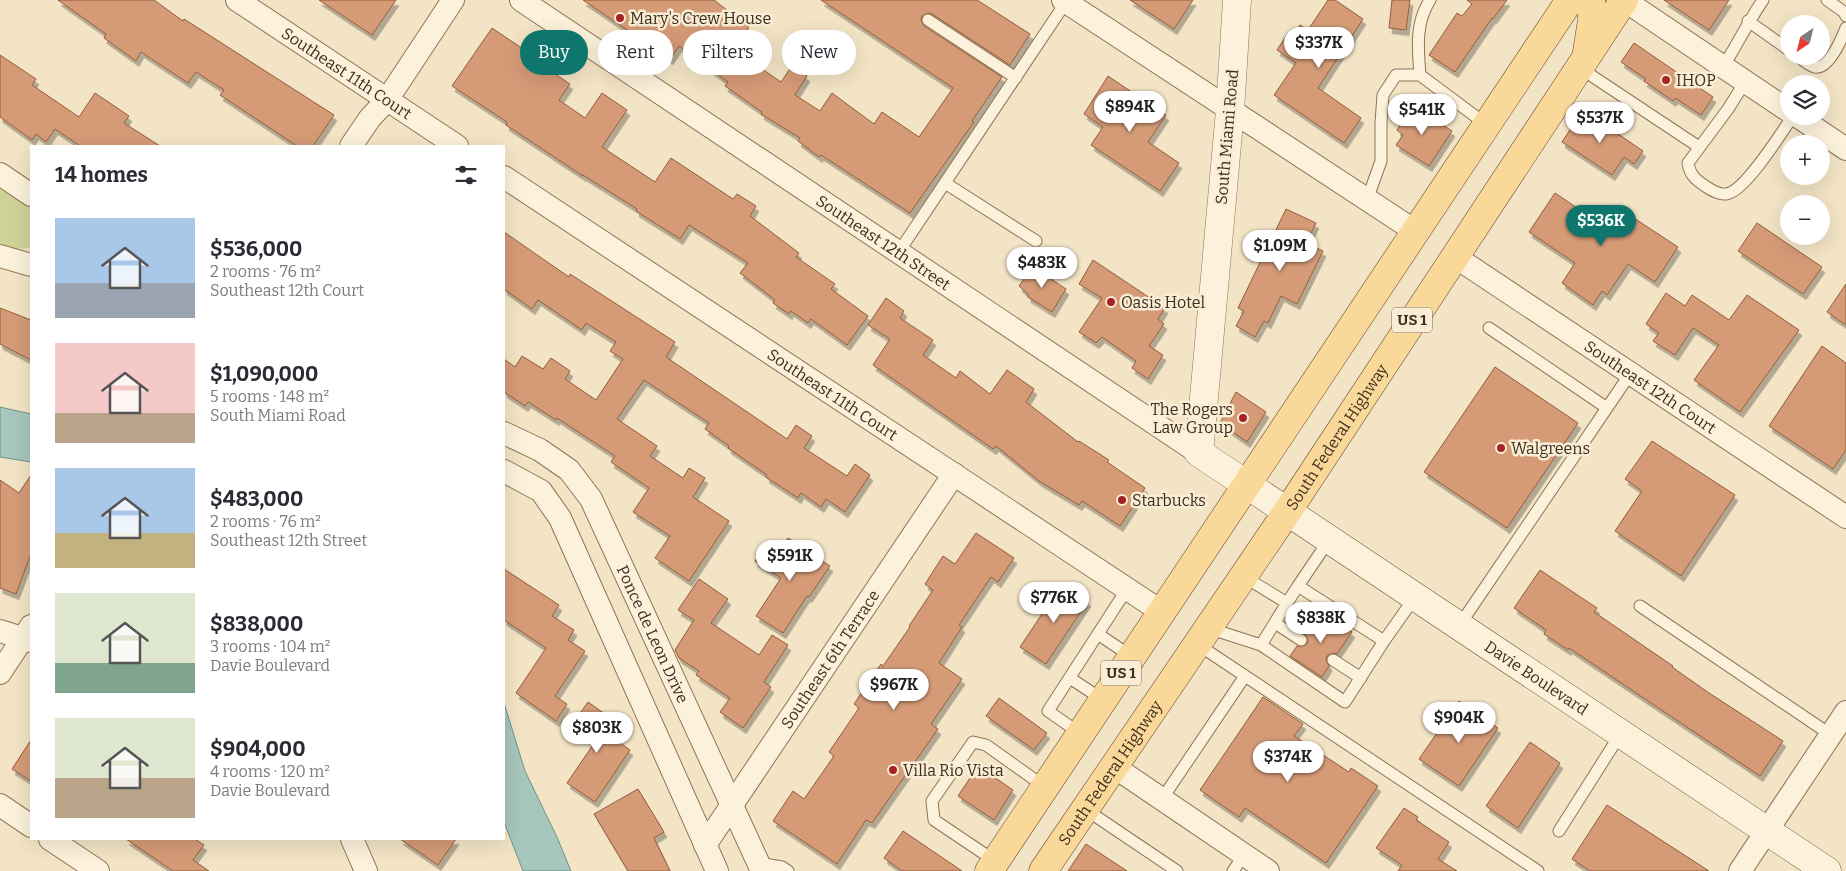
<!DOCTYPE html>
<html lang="en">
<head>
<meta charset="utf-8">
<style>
	body { margin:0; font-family:Bitter,serif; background:#f2f2f3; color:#2b2b33; height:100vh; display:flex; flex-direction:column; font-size:19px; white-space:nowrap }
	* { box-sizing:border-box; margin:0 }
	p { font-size:16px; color:#7c7c81 }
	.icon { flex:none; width:28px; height:28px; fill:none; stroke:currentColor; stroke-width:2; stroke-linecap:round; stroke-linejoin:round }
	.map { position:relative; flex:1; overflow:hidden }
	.panel { position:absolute; left:30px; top:145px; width:475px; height:695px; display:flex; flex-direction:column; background:#fff; border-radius:0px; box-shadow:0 5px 20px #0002 }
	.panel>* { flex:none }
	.banner { position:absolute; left:520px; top:30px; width:475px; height:45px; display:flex; gap:10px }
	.needle { width:32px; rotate:215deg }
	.tools { position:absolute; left:1780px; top:15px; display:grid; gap:10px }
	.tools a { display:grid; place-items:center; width:50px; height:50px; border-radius:50%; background:#fff; box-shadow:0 5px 20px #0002; font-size:25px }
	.price { position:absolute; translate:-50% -42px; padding:0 11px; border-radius:18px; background:#fff; color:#222; font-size:16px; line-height:32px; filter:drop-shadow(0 1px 2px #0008) }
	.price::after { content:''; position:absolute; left:50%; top:30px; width:15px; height:11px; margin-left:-8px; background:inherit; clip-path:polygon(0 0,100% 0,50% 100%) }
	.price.current { background:#0f766e; color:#fff }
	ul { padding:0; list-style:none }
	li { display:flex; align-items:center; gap:15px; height:125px; padding:0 25px }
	li span { display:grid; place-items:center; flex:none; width:140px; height:100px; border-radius:0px; color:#555 }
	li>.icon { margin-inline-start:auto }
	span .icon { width:60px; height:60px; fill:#fffc; stroke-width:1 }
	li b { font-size:21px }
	h2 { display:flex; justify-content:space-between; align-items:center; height:60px; padding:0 25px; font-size:21px }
	.tag { padding:0 18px; border-radius:22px; background:#fff; box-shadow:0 5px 20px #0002; font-size:18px; line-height:45px }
	.tag.current { background:#0f766e; color:#fff }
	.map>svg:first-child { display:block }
	.green { fill:#cdd397 }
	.water { fill:#a7c6bc; stroke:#6c958a }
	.building { fill:#d59b77; stroke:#925b3b; filter:url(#shadow) }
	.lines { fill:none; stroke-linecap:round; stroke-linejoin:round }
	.service-casing { stroke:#907458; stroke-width:13 }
	.minor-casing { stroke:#907458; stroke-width:24 }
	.tertiary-casing { stroke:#907458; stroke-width:29 }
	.secondary-casing { stroke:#72553b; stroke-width:29 }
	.primary-casing { stroke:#5e422d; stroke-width:29 }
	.service { stroke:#fcf1da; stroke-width:11 }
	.minor { stroke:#fcf1da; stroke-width:22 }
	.tertiary { stroke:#fcf1da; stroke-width:28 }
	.secondary { stroke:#fcf1da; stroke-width:28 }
	.primary { stroke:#f9d89a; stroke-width:28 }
	.poi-dot { fill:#a62226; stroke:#f9eed5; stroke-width:2 }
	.labels { text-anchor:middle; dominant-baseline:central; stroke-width:5; stroke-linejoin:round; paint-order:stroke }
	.shield { fill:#f9eed5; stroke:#776755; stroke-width:1 }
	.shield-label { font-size:15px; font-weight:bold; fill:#3f2d1e }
	.poi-label { font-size:16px; fill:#3f2d1e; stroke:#f9eed5; text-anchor:start }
	.street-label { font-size:16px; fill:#3f2d1e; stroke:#f9eed5 }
</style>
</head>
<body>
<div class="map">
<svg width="1846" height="871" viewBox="0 0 1846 871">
	<defs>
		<filter id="shadow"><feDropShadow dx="3" dy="5.5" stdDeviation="0" flood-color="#0004"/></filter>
	</defs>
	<rect width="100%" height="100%" fill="#f3e4c5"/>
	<!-- green -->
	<path class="green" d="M 0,181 L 31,203 L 31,248 L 13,249 L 0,247 Z"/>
	<!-- water -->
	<path class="water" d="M 0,407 L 31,414 L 31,462 L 0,457 Z
		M 504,703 L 525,771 L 557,837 L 571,871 L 523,871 L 504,822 Z"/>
	<!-- building -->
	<path class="building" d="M 58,0 L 154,0 L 183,21 L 184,19 L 334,115 L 313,146 L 297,146 L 220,95 L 224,90 L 196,72 L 188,83 L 141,52 L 136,61 L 104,38 L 106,34 Z
		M 319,0 L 396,0 L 372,35 Z
		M 583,0 L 714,0 L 749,27 L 733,49 L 781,82 L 792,66 L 807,76 L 795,95 L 820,111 L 832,93 L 874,124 L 882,112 L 919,137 L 953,88 L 821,0 L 977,0 L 1030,34 L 1010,65 L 932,14 L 928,13 L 922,16 L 921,20 L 924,26 L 1002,77 L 972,121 L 974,122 L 910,213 L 821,155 L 819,157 L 798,141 L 800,138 L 761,114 L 762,112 L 725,86 L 728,82 L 679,46 L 670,59 Z
		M 1130,0 L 1193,0 L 1174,29 Z
		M 1328,0 L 1335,0 L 1363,19 L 1318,88 L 1361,118 L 1344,143 L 1274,95 L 1296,63 L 1277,50 L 1288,33 L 1293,37 L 1300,25 L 1308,30 Z
		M 1392,0 L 1410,0 L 1406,30 L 1389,28 Z
		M 1467,0 L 1507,0 L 1493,19 L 1492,18 L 1455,72 L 1429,55 L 1457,13 L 1462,16 L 1472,4 Z
		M 1664,0 L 1729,0 L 1709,30 Z
		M 492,28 L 532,55 L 530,57 L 570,84 L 559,100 L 585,118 L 602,93 L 627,110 L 602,147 L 655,182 L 671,158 L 733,199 L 737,194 L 756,206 L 750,216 L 799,253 L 796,257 L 835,284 L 831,289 L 868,316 L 847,345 L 811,319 L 808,323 L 791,311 L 789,314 L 773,303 L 775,300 L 740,273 L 748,263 L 689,225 L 680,239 L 636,211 L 637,209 L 583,175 L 583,176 L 506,125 L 507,122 L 452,86 Z
		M 1634,43 L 1713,97 L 1701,115 L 1675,98 L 1673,101 L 1644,81 L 1646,79 L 1621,62 Z
		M 0,55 L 36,79 L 32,85 L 79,117 L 95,93 L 129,116 L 124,123 L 160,146 L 80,146 L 55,129 L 46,142 L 36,134 L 32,140 L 0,117 Z
		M 1108,76 L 1166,115 L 1148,142 L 1179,163 L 1160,191 L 1091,145 L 1103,127 L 1084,114 Z
		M 1413,106 L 1452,131 L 1429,166 L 1396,145 L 1403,135 L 1397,130 Z
		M 1583,110 L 1643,151 L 1634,164 L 1624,157 L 1612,175 L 1562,142 Z
		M 1555,193 L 1601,224 L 1614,205 L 1678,247 L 1655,282 L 1628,264 L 1607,295 L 1602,291 L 1593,305 L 1562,283 L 1575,263 L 1529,232 Z
		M 1286,209 L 1316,223 L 1306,243 L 1323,251 L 1297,304 L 1281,296 L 1268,323 L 1264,321 L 1255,337 L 1236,326 L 1244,311 L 1238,308 Z
		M 1757,223 L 1822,267 L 1803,294 L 1738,251 Z
		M 504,232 L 569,277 L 570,274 L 675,342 L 666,357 L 787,439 L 796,425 L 812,436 L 804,448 L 847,476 L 855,464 L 870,475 L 845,512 L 826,499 L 821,507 L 801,493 L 798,498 L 766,477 L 767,475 L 728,448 L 729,446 L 705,429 L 709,423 L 644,380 L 617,419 L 657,446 L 650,456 L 683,478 L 689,468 L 705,478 L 693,497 L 729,521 L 689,581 L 655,558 L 670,536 L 633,512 L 649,488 L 611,462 L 615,456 L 557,418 L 556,420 L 528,402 L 525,406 L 504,392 L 504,359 L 515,367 L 522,356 L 543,369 L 551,358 L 570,371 L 565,379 L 596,400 L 623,359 L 610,351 L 616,342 L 586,323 L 582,330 L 538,300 L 532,309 L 504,289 Z
		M 1093,260 L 1165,308 L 1158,319 L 1164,324 L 1149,346 L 1163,355 L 1148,379 L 1132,368 L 1136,361 L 1102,337 L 1096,343 L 1079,332 L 1102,298 L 1079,284 Z
		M 1033,267 L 1066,289 L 1052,312 L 1028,297 L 1028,294 L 1019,286 Z
		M 1846,284 L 1846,325 L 1827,312 Z
		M 1666,293 L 1685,306 L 1692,295 L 1729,320 L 1747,295 L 1799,330 L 1740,412 L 1694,380 L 1719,345 L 1693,328 L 1675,355 L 1653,341 L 1659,333 L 1646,324 Z
		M 886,298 L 904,311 L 900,318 L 933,340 L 923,355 L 956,378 L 960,371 L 990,394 L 1007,370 L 1034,389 L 1026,402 L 1078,442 L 1079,441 L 1109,460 L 1107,462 L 1145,488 L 1120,526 L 1082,501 L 1079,505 L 1039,481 L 996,446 L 993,449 L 873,365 L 890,339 L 868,325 Z
		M 0,308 L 31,320 L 31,360 L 0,344 Z
		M 1822,346 L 1846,363 L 1846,450 L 1833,469 L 1769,426 Z
		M 1495,367 L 1578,423 L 1507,528 L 1424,472 Z
		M 1236,392 L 1266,412 L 1247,442 L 1220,423 Z
		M 1652,441 L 1735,495 L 1681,576 L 1615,531 L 1642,491 L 1625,479 Z
		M 31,475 L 31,554 L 16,594 L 0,588 L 0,480 L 19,493 Z
		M 976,533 L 1014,558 L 998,582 L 991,577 L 959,625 L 962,627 L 939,663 L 962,679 L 931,724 L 938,729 L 872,823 L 866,820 L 837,864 L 773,821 L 793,791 L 804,799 L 834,756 L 829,752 L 859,708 L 854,704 L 881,664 L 883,666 L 910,627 L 909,626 L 933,590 L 925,584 L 943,556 L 955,564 Z
		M 788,538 L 830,566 L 809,597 L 807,596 L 783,633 L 756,616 L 781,578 L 755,561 L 765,547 L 777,555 Z
		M 504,569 L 559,605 L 552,616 L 574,630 L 568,640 L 585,651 L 555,696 L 567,704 L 556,721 L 516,693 L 546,648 L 504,620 Z
		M 1540,570 L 1597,608 L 1594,612 L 1673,666 L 1672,667 L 1709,693 L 1783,741 L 1760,776 L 1569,648 L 1568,650 L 1544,634 L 1546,630 L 1514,608 Z
		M 699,579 L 728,599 L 711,623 L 759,655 L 772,635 L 788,645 L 764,682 L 771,687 L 743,728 L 720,712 L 730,698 L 696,675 L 699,671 L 679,658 L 675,650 L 694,620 L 678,610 Z
		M 1062,584 L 1088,601 L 1046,664 L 1020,647 Z
		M 1320,611 L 1352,632 L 1337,654 L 1333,653 L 1327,656 L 1326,660 L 1329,666 L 1322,677 L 1290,656 L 1297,646 L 1301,647 L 1307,644 L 1308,640 L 1305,634 Z
		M 1263,697 L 1303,724 L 1294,736 L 1349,772 L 1351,768 L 1378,786 L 1326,863 L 1245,808 L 1239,817 L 1200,790 Z
		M 999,698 L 1047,733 L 1034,750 L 986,716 Z
		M 1459,701 L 1498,728 L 1459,786 L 1419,759 Z
		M 588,702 L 615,721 L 606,733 L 630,750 L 595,802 L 567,783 L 597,739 L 573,723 Z
		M 31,740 L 31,781 L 12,769 Z
		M 1530,742 L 1560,763 L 1518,828 L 1486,806 Z
		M 978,766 L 1013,790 L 994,820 L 958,796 Z
		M 638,789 L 664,832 L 654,838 L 670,871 L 628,871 L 594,814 Z
		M 1607,805 L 1709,871 L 1590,871 L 1572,859 Z
		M 1404,808 L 1418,817 L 1416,820 L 1449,842 L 1438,859 L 1457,871 L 1398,871 L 1402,865 L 1376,848 Z
		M 903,831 L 962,871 L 902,871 L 884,858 Z
		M 126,839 L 195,839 L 204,845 L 193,860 L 209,871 L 173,871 Z
		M 400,839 L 456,839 L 438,865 Z
		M 1086,844 L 1127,871 L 1068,871 Z"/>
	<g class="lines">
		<defs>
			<path id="service" d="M 1827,0 L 1844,12 L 1846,16
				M 928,20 L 1016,78
				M 1748,21 L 1789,50
				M 1798,56 C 1803,60 1809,66 1815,67 C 1829,70 1842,38 1846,28
				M 1723,67 C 1737,45 1748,22 1763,0
				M 1580,68 L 1699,147
				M 1420,75 C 1418,49 1415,23 1430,0
				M 1745,82 L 1728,109 L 1688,163 C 1690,175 1695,179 1705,186 C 1711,190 1719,195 1726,194 C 1745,192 1781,133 1793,116
				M 945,183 L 1036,241
				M 1367,200 L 1381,161 L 1381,123 L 1383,95 L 1396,75 L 1420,75 L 1487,125
				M 898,253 L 1066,2
				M 1489,328 L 1607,408
				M 1243,576 L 1287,603 L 1298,586 L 1384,641 L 1415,597
				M 1298,586 L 1329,540
				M 1640,606 L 1831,735
				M 1275,623 L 1301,640
				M 1459,626 L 1630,374
				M 1208,628 L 1261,645 L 1287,603
				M 1098,634 L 1132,657
				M 1197,644 L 1538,871
				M 1261,645 L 1345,702 L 1384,641
				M 1333,660 L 1361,678
				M 1070,678 L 1103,700
				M 1081,734 L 1048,711 L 1127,589
				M 1162,799 L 1245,676
				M 1085,809 L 1177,871
				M 1559,831 L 1621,733
				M 995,861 L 934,820 L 932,801 L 973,742 L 986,745 L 1045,787
				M 759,863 L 782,867 L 788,871
				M 1233,871 L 1244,855"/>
			<g id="minor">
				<path id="s1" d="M 237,0 L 457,146"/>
				<path id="s2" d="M 521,0 L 1199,453"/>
				<path d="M 1063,0 L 1415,231"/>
				<path d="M 1624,0 L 1789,111"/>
				<path d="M 1797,116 L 1846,149"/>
				<path d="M 351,146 L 370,118 L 387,100 L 453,0"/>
				<path d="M 0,174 L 31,195"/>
				<path id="s3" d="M 504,177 L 1162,612"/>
				<path d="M 0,256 L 31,265"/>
				<path id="s4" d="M 1454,256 L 1846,517"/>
				<path id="s5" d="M 504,433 L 540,450 L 569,470 L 591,499 L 762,871"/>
				<path d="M 504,471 L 541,491 L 560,518 L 717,871"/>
				<path d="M 0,631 L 31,641"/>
				<path d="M 0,673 L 31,626"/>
				<path d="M 1113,766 L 1268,871"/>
				<path d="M 0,805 L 31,826"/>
				<path d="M 50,839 L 98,871"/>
				<path d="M 352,839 L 366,871"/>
				<path id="s6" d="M 705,845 L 954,474"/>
				<path d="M 1740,871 L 1846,712"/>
			</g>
			<path id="tertiary" d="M 1237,0 L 1230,111 L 1199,453 L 1246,484"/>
			<g id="secondary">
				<path id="s7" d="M 1246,484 L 1827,871"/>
			</g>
			<g id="primary">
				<path d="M 1587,52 L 1592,20 L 1591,0"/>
				<path d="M 989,871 L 1570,0"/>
				<path id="s8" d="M 1043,871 L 1287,512 L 1624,0"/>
			</g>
		</defs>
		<!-- service casing -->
		<use href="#service" class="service-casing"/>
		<!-- minor casing -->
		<use href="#minor" class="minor-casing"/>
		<!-- tertiary casing -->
		<use href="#tertiary" class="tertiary-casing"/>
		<!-- secondary casing -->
		<use href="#secondary" class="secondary-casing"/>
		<!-- primary casing -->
		<use href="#primary" class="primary-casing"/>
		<!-- service -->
		<use href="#service" class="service"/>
		<!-- minor -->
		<use href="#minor" class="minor"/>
		<!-- tertiary -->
		<use href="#tertiary" class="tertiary"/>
		<!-- secondary -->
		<use href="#secondary" class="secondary"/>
		<!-- primary -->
		<use href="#primary" class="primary"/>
	</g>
	<!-- markers -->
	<g class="poi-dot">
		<circle cx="620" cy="18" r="5"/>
		<circle cx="1666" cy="80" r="5"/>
		<circle cx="1111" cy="302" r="5"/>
		<circle cx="1243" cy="418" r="5"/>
		<circle cx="1501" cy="448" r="5"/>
		<circle cx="1122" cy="500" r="5"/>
		<circle cx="893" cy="770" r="5"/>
	</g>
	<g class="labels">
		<!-- shield labels -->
		<g class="shield">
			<rect x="1392" y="307.5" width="40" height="25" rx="4"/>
			<rect x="1101" y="660.5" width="40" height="25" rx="4"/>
		</g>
		<g class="shield-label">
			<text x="1412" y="320">US 1</text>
			<text x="1121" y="673">US 1</text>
		</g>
		<!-- poi labels -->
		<g class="poi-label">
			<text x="630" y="18">Mary's Crew House</text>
			<text x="1676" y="80">IHOP</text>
			<text x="1121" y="302">Oasis Hotel</text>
			<text x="1233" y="409" text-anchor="end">The Rogers<tspan x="1233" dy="18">Law Group</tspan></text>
			<text x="1511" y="448">Walgreens</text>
			<text x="1132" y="500">Starbucks</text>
			<text x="903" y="770">Villa Rio Vista</text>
		</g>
		<!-- street labels -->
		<g class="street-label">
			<text stroke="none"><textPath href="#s1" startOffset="132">Southeast 11th Court</textPath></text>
			<text transform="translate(1227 137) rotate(-85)">South Miami Road</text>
			<text stroke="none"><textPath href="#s2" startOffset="436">Southeast 12th Street</textPath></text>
			<text stroke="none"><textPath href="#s4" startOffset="236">Southeast 12th Court</textPath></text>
			<text stroke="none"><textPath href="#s3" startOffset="394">Southeast 11th Court</textPath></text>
			<text stroke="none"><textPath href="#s8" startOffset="524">South Federal Highway</textPath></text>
			<text stroke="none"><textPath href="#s5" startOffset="260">Ponce de Leon Drive</textPath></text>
			<text stroke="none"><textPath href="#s6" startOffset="224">Southeast 6th Terrace</textPath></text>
			<text stroke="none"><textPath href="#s7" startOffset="349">Davie Boulevard</textPath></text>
			<text stroke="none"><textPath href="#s8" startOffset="119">South Federal Highway</textPath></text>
		</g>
	</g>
</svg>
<div class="tools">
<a><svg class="needle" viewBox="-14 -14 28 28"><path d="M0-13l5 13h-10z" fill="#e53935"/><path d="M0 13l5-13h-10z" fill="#7c7c81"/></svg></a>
<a><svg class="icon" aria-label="layers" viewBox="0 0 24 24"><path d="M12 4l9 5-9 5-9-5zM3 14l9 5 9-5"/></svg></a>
<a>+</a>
<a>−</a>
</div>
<b class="price" style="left:1319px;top:69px">$337K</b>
<b class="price" style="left:1130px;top:133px">$894K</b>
<b class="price" style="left:1422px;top:136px">$541K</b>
<b class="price" style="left:1600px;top:144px">$537K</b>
<b class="price current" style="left:1601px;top:247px">$536K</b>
<b class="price" style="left:1280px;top:272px">$1.09M</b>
<b class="price" style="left:1042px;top:289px">$483K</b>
<b class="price" style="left:790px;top:582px">$591K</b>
<b class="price" style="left:1054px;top:624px">$776K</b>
<b class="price" style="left:1321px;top:644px">$838K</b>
<b class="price" style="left:894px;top:711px">$967K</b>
<b class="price" style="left:1459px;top:744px">$904K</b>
<b class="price" style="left:597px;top:754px">$803K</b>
<b class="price" style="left:1288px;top:783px">$374K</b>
<div class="banner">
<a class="tag current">Buy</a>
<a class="tag">Rent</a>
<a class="tag">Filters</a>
<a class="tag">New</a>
</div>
<section class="panel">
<h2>14 homes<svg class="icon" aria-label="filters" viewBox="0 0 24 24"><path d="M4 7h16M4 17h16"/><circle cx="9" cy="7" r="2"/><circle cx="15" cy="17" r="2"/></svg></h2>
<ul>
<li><span style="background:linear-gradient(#a9c7e8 65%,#9aa5b1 0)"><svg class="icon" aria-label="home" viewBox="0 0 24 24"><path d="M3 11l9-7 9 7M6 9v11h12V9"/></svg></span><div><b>$536,000</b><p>2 rooms · 76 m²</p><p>Southeast 12th Court</p></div></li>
<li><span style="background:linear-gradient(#f6c9c9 70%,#b9a48a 0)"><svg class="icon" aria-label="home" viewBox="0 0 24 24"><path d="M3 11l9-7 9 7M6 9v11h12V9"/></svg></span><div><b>$1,090,000</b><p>5 rooms · 148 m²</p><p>South Miami Road</p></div></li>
<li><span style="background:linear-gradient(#a9c7e8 65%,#c2b280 0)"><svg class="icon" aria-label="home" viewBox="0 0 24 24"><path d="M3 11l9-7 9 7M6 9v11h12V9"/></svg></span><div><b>$483,000</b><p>2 rooms · 76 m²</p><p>Southeast 12th Street</p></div></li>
<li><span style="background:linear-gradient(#dfe7d0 70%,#7fa58c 0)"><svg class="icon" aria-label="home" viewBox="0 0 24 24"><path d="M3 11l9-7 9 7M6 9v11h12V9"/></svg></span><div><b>$838,000</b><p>3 rooms · 104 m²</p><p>Davie Boulevard</p></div></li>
<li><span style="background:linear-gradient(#dfe7d0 60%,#b9a48a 0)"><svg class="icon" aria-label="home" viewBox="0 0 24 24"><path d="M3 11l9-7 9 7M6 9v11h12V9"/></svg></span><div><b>$904,000</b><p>4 rooms · 120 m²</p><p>Davie Boulevard</p></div></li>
</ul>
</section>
</div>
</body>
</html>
